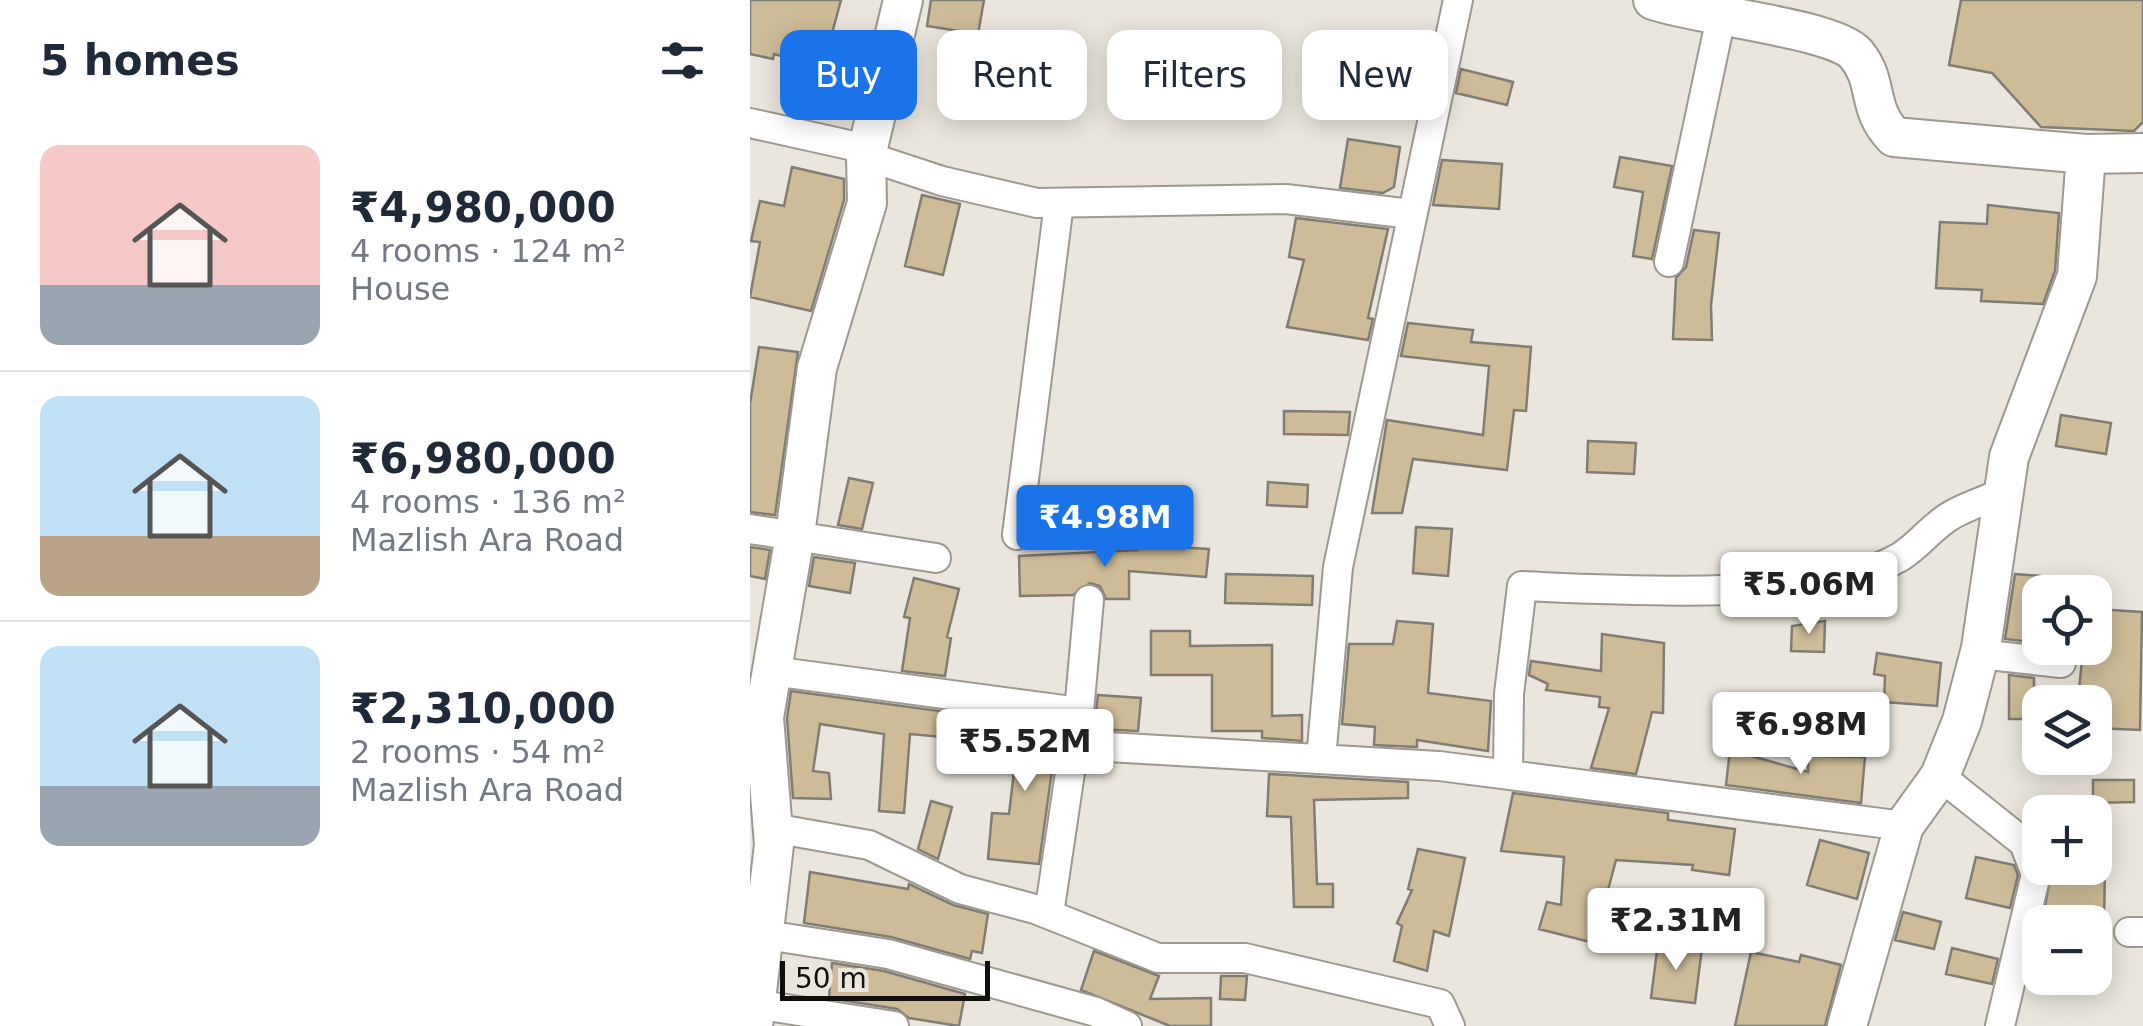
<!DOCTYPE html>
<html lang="en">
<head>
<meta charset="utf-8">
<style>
	body { margin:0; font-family:"DejaVu Sans",sans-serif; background:#f2f2f3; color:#1f2937; height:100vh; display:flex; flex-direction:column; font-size:38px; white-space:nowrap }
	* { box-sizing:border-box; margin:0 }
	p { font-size:32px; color:#747a83 }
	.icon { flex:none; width:55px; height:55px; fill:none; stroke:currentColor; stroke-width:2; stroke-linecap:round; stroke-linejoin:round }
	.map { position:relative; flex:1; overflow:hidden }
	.drawer { display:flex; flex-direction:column; background:#fff; width:750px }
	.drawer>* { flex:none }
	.top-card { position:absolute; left:30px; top:30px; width:950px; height:90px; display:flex; gap:20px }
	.tools { position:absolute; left:1272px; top:575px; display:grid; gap:20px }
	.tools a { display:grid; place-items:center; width:90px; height:90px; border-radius:20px; background:#fff; box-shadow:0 5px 25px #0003; font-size:50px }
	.scale { position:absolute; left:30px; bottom:25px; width:210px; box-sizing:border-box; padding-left:10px; border:5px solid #100f0c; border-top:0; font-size:28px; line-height:35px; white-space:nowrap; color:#100f0c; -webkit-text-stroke:8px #eae6dd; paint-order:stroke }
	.price { position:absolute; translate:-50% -85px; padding:0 22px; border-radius:10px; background:#fff; color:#222; font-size:32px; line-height:65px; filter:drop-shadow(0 2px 5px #0008) }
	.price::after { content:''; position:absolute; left:50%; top:60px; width:30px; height:22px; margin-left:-15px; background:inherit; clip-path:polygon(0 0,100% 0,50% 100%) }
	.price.selected { background:#1a73e8; color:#fff }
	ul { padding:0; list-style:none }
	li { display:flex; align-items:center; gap:30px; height:250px; padding:0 40px }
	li+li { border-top:2px solid #e0e1e3 }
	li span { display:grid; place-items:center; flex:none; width:280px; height:200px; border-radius:20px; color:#555 }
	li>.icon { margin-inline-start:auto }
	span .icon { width:120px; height:120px; fill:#fffc; stroke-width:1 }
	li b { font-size:42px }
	h2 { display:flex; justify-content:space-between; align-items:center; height:120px; padding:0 40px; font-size:42px }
	.chip { padding:0 35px; border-radius:20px; background:#fff; box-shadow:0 5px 25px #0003; font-size:35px; line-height:90px }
	.chip.selected { background:#1a73e8; color:#fff }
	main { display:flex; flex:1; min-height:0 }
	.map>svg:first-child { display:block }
	.building { fill:#cebc98; stroke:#817d75; stroke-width:2.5 }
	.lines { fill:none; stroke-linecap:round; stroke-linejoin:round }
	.street-casing { stroke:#9d9890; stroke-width:32 }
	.secondary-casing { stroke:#9d9890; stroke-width:42 }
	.street { stroke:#fff; stroke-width:28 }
	.secondary { stroke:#fff; stroke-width:38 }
</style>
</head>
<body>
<main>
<section class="drawer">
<h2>5 homes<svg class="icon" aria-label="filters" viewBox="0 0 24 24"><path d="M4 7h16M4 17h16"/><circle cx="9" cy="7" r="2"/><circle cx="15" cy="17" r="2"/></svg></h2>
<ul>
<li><span style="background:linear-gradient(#f6c9c9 70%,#9aa5b1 0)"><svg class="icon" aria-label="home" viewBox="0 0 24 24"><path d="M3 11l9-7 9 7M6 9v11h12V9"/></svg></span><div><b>₹4,980,000</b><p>4 rooms · 124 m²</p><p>House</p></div></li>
<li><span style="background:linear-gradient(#bfe0f5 70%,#b9a48a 0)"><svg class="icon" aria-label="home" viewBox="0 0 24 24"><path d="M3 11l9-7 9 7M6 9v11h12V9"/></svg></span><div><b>₹6,980,000</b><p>4 rooms · 136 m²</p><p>Mazlish Ara Road</p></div></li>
<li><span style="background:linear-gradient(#bfe0f5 70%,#9aa5b1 0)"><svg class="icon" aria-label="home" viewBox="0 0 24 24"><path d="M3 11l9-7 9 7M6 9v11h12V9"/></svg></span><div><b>₹2,310,000</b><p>2 rooms · 54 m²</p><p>Mazlish Ara Road</p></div></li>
</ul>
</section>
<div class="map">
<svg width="1393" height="1026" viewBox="0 0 1393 1026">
	<rect width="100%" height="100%" fill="#eae6dd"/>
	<!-- building -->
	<path class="building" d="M 0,0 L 91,0 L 73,67 L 24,54 L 23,59 L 0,54 Z
		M 181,0 L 234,0 L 228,34 L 177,26 Z
		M 1211,0 L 1393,0 L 1393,122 L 1384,131 L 1291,127 L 1242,73 L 1199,65 Z
		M 711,69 L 763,82 L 757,105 L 706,93 Z
		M 598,139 L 650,147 L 644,187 L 633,193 L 590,188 Z
		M 870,157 L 922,166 L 902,259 L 883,256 L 893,192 L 864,187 Z
		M 692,160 L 752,164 L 749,209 L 683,205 Z
		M 42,167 L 94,179 L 94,200 L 61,311 L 0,297 L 10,242 L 1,241 L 10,201 L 34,206 Z
		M 172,195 L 210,204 L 193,275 L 155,266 Z
		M 1238,205 L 1309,213 L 1305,271 L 1293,304 L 1231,301 L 1232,290 L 1186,288 L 1190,222 L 1237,224 Z
		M 546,218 L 638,229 L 618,318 L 623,319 L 618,340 L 537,327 L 554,260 L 539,257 Z
		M 944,230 L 969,233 L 961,305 L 962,340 L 923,339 L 926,278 L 936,267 Z
		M 658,323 L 723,330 L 721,342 L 781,347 L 776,411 L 764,410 L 757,470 L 663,459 L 652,513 L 622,513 L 637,420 L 733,435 L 739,366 L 651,356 Z
		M 9,347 L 48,352 L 25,515 L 0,512 L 0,404 Z
		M 534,411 L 600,412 L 598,435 L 534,434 Z
		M 1311,415 L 1361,423 L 1356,454 L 1306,446 Z
		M 838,441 L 886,443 L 884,474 L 837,472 Z
		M 99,478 L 123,483 L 112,529 L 88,525 Z
		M 518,482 L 558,485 L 557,507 L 517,505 Z
		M 666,527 L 702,529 L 698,576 L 663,573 Z
		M 389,545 L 459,549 L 456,577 L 379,571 L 379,599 L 356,599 L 350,586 L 340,583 L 323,595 L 270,596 L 269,556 L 388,550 Z
		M 0,547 L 20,550 L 15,579 L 0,576 Z
		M 64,557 L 105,563 L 100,593 L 59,586 Z
		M 476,574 L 563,576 L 562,605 L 475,603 Z
		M 1265,574 L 1290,576 L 1290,643 L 1255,639 Z
		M 164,578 L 209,589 L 197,637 L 201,638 L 195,676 L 152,671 L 160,618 L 154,617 Z
		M 1345,609 L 1392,612 L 1390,730 L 1345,728 L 1345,702 L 1328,702 L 1333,648 L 1345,648 Z
		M 647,621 L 683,624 L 678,693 L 741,701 L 738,751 L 667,740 L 667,747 L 624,745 L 625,727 L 592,724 L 599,644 L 643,644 Z
		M 1075,621 L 1074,652 L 1041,651 L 1042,626 Z
		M 401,631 L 440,631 L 440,646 L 522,645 L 522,716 L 552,715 L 552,741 L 512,738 L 512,731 L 462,731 L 462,675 L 401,675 Z
		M 852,634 L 914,643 L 913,713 L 902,712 L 886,774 L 841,768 L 859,708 L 849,707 L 850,697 L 796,690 L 798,684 L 779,675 L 781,661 L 851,671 Z
		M 1127,653 L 1191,663 L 1187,706 L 1134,702 L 1135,676 L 1124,674 Z
		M 1259,675 L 1284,678 L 1284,719 L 1259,719 Z
		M 41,691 L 226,716 L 215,739 L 160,734 L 154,813 L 129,811 L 134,734 L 70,724 L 63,771 L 79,773 L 81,799 L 43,798 L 37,718 Z
		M 348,695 L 391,698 L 388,731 L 344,729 Z
		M 251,719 L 308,727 L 289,864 L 238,859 L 242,813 L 259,814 L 268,738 L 249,736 Z
		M 980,750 L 1058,772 L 1058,756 L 1115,757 L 1111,803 L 976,785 Z
		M 519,774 L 658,782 L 658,798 L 564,800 L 567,884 L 583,884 L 583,907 L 544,907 L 541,817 L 517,816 Z
		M 1343,780 L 1384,780 L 1384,802 L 1343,803 Z
		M 763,793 L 918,813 L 918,820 L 985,829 L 979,875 L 942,870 L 943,865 L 866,860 L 854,905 L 902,907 L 901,936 L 846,935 L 844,943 L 789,929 L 797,902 L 811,905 L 814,857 L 751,851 Z
		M 181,801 L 202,807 L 188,859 L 168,849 Z
		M 1070,840 L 1119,853 L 1107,899 L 1057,885 Z
		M 668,849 L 715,858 L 699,936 L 684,931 L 677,971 L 644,961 L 652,926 L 647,923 L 662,890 L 658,889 Z
		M 1226,857 L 1264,865 L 1268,875 L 1260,908 L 1216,898 Z
		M 1302,868 L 1355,868 L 1354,922 L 1292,922 Z
		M 60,872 L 158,889 L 159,884 L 203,905 L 238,914 L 232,953 L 222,951 L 220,959 L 141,937 L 54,923 Z
		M 1153,912 L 1191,922 L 1184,949 L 1145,940 Z
		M 908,943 L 952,948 L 945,1003 L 901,998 Z
		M 1202,948 L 1248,959 L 1242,984 L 1196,974 Z
		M 344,951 L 409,976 L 400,999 L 461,998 L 461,1026 L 420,1026 L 331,990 Z
		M 1001,952 L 1049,962 L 1051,955 L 1091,965 L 1075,1026 L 985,1026 Z
		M 82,963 L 134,971 L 215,994 L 209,1026 L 159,1018 L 147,1009 L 79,998 Z
		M 471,976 L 497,976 L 495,1000 L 470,999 Z"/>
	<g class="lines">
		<defs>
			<path id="street" d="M 0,123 L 117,149
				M 116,156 L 192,181 L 287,203 L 536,199 L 661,214
				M 919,262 L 971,17
				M 0,529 L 186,558
				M 267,535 L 309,203
				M 1229,654 L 1311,663
				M 22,671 L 329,712 L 299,914
				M 329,712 L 339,600
				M 323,745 L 689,766 L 1154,826
				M 571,759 L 588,567 L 708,0
				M 758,774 L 759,694 L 772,586 C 864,590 1073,603 1150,557 C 1167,547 1180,529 1197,518 C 1213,507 1235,501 1252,493
				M 1190,776 L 1274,843 L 1286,874 L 1250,1026
				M 23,828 L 119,845 L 210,889 L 285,909 L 408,958 L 495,958 L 690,1004 L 700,1026
				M 1379,932 L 1393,932
				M 16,935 L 138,954 L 346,1012 L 377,1026
				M 5,1004 L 144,1026"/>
			<path id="secondary" d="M 903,0 C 945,15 1083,28 1106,54 C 1130,83 1115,106 1144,137 L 1336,154 L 1393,153
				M 3,1026 L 24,845 L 14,717 L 45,535 L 67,368 L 117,203 L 116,156 L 153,0
				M 1097,1026 L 1154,826 L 1190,776 L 1212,721 L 1231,648 L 1259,457 L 1327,276 L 1336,154"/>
		</defs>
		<!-- street casing -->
		<use href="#street" class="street-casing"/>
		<!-- secondary casing -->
		<use href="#secondary" class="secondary-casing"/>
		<!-- street -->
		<use href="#street" class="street"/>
		<!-- secondary -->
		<use href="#secondary" class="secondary"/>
	</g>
</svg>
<div class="tools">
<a><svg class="icon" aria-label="locate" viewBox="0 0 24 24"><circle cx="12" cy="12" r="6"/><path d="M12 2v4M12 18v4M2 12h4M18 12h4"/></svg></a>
<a><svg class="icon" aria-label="layers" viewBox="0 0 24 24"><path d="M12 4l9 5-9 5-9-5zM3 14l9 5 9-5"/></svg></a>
<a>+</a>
<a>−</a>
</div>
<div class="scale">50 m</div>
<b class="price selected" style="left:355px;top:570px">₹4.98M</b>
<b class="price" style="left:1059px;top:637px">₹5.06M</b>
<b class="price" style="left:1051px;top:777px">₹6.98M</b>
<b class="price" style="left:275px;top:794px">₹5.52M</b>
<b class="price" style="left:926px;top:973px">₹2.31M</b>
<div class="top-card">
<a class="chip selected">Buy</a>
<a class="chip">Rent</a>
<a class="chip">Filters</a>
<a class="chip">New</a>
</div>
</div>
</main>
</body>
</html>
